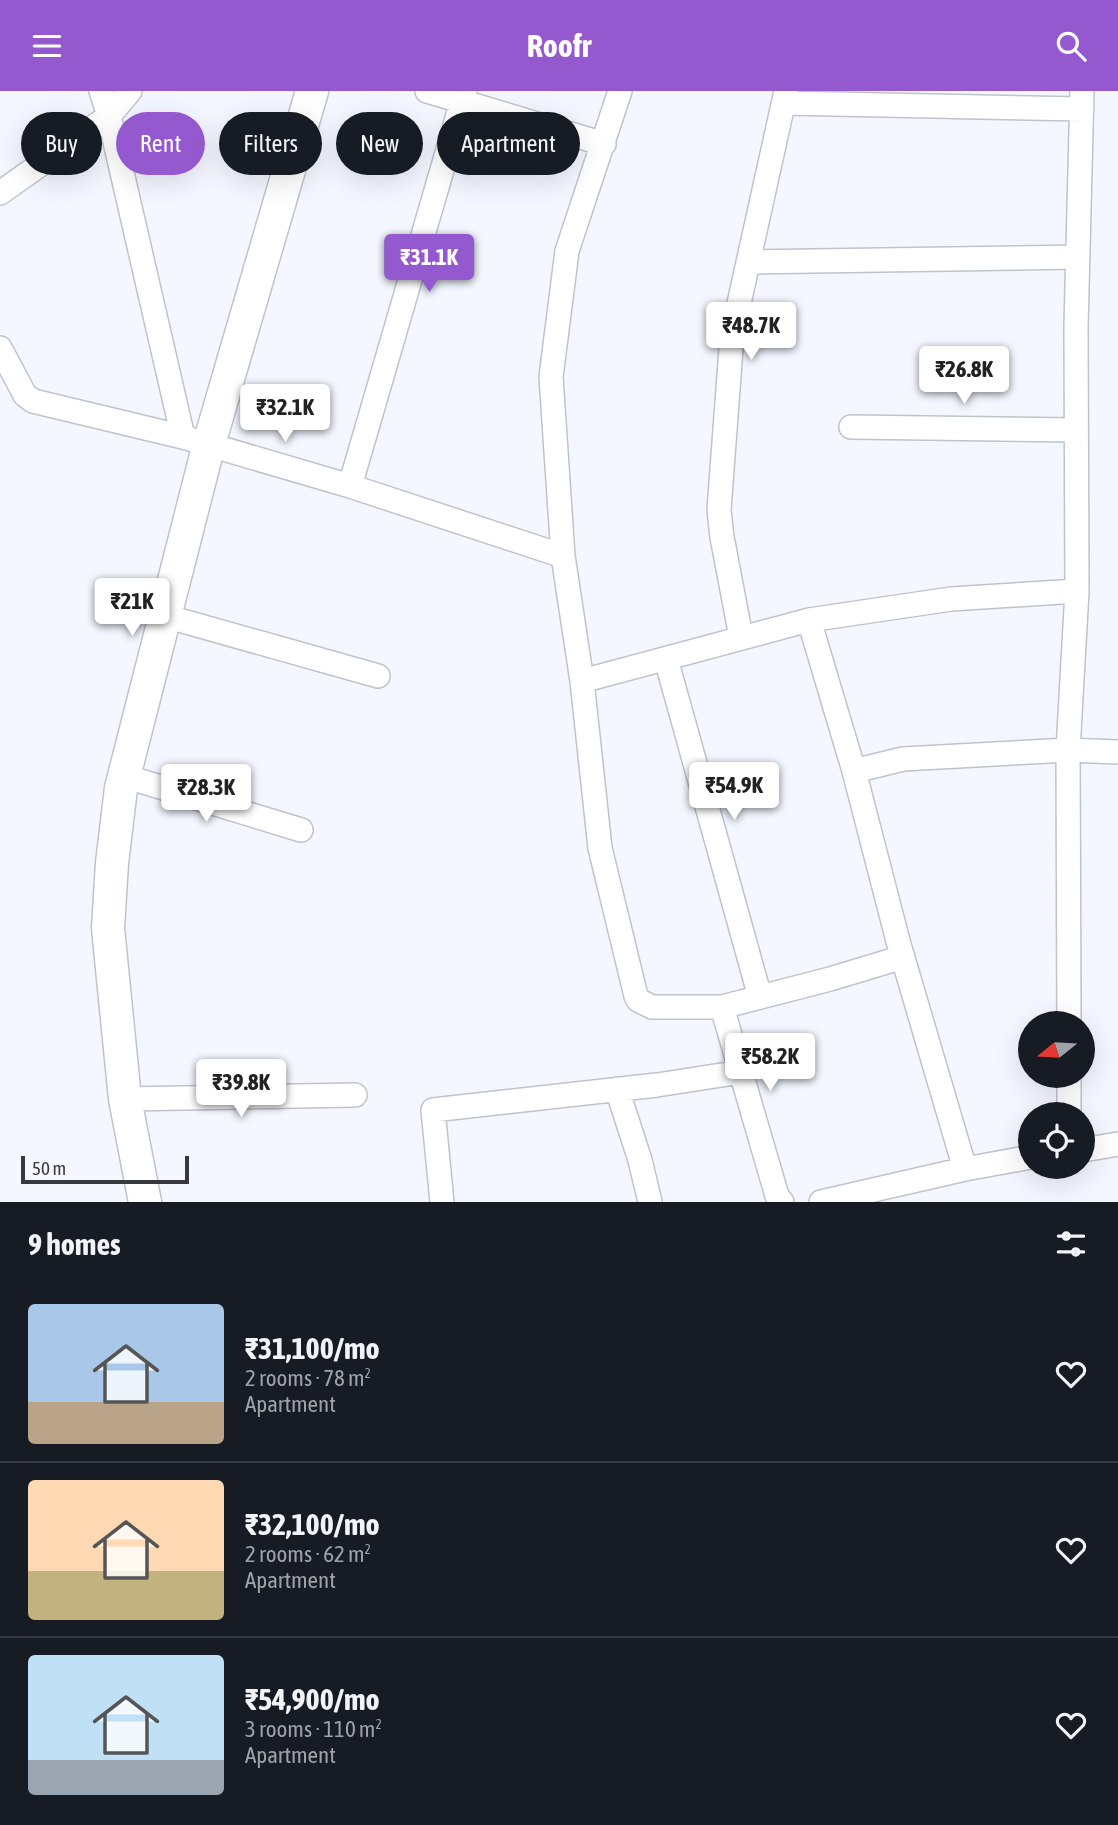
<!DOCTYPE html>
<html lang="en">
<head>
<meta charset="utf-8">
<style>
	body { margin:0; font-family:"Asap Condensed",sans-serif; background:#242831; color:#f1f3f6; height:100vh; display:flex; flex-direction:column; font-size:26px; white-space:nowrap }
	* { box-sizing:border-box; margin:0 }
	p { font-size:23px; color:#9ea1a6 }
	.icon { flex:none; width:38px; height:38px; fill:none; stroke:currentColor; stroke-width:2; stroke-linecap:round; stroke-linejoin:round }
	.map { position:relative; height:1111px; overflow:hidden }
	.details { display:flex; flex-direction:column; background:#171b24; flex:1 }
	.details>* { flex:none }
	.guide { position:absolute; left:21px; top:21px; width:700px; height:63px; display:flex; gap:14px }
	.needle { width:46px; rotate:252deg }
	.tools { position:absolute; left:1018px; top:920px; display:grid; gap:14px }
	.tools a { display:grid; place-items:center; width:77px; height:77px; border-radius:50%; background:#171b24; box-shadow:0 7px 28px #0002; font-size:35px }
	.scale { position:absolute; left:21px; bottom:18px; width:168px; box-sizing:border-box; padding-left:7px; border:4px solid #37393c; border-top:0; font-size:19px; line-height:24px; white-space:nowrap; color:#37393c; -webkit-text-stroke:5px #f4f7ff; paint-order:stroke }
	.price { position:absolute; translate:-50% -60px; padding:0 16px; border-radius:7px; background:#fff; color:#222; font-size:23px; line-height:46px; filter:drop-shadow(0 2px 4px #0008) }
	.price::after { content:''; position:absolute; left:50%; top:42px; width:21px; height:16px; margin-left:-10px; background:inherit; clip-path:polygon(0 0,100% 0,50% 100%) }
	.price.current { background:#9458cf; color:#fff }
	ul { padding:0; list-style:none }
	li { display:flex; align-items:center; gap:21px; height:175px; padding:0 28px }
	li+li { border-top:2px solid #363941 }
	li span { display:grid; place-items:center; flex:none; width:196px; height:140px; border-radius:7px; color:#555 }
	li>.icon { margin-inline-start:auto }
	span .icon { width:84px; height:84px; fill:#fffc; stroke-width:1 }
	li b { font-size:30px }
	h2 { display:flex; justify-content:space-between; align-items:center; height:84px; padding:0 28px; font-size:30px }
	.pill { padding:0 24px; border-radius:32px; background:#171b24; box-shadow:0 7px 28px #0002; font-size:24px; line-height:63px }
	.pill.current { background:#9458cf; color:#fff }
	header { display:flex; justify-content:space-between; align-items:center; height:91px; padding:0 28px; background:#9458cf; color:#fff; font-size:32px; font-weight:700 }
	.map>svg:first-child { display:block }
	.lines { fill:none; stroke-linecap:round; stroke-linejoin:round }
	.street-casing { stroke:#bfc3cc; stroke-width:26 }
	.secondary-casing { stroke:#bfc3cc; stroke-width:35 }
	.street { stroke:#fff; stroke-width:23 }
	.secondary { stroke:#fff; stroke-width:32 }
</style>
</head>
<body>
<header><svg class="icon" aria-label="menu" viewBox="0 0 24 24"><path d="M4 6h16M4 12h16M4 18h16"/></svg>Roofr<svg class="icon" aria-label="search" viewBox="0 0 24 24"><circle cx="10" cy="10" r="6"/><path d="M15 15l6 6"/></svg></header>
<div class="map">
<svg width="1118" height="1111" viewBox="0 0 1118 1111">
	<rect width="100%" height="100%" fill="#f4f7ff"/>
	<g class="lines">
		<defs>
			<path id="street" d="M 101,0 L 109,25 L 183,346
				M 427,0 L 604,53
				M 620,0 L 567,160 L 551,286 L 563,465 L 582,590 L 600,757 L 636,905 L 638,909 L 652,916 L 722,916 L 830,888 L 903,866
				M 784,12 L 1082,18
				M 0,102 L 109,25 L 130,0
				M 748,171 L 1078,166
				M 0,257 L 25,304 L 33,310 L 183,346 L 350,395 L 563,465
				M 851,336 L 1076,339
				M 350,395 L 465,0
				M 165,525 L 378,585
				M 809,529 L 854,680 L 898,850 L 965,1078
				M 741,546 L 722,446 L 719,419 L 732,244 L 786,0
				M 666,568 L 760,906
				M 582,590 L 809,529 L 951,508 L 1077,500
				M 854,680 L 903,668 L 1068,659 L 1118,661
				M 124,685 L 301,739
				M 722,916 L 777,1105 L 782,1111
				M 1069,933 L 1068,659 L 1077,500 L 1076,236 L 1082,0
				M 1069,985 L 1069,1024
				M 617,998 L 640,1069 L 650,1111
				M 125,1008 L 355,1004
				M 1083,1059 L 1118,1053
				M 442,1111 L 433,1019 L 657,994 L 741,981
				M 821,1111 L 965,1078 L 1031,1066"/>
			<path id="secondary" d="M 145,1111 L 125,1008 L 108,837 L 112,772 L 121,697 L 209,353 L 312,0"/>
		</defs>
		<!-- street casing -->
		<use href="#street" class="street-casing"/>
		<!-- secondary casing -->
		<use href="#secondary" class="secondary-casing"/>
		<!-- street -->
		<use href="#street" class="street"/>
		<!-- secondary -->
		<use href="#secondary" class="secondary"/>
	</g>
</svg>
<div class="tools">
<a><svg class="needle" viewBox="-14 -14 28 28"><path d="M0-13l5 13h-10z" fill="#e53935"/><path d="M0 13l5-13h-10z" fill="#9ea1a6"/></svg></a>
<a><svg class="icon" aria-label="locate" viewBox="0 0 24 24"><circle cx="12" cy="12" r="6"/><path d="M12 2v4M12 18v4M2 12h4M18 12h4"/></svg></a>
</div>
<div class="scale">50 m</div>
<b class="price current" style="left:429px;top:203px">₹31.1K</b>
<b class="price" style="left:751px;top:271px">₹48.7K</b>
<b class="price" style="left:964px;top:315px">₹26.8K</b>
<b class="price" style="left:285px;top:353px">₹32.1K</b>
<b class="price" style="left:132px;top:547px">₹21K</b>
<b class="price" style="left:734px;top:731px">₹54.9K</b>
<b class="price" style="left:206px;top:733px">₹28.3K</b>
<b class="price" style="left:770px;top:1002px">₹58.2K</b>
<b class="price" style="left:241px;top:1028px">₹39.8K</b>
<div class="guide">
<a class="pill">Buy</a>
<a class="pill current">Rent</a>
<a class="pill">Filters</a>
<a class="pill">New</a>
<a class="pill">Apartment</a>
</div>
</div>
<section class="details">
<h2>9 homes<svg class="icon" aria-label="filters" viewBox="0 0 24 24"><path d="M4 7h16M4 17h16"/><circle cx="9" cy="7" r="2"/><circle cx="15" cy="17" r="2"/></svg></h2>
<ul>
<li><span style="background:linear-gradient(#a9c7e8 70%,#b9a48a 0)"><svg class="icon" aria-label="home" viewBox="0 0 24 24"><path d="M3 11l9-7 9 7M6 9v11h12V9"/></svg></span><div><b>₹31,100/mo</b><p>2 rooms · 78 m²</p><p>Apartment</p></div><svg class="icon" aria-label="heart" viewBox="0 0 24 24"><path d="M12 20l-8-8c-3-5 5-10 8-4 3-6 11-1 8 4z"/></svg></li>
<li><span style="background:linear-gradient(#ffd9b3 65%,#c2b280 0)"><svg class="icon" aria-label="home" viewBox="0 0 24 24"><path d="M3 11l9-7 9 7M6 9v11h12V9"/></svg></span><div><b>₹32,100/mo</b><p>2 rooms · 62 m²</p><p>Apartment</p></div><svg class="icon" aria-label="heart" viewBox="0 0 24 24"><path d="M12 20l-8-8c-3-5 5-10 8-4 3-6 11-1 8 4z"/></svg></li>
<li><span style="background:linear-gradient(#bfe0f5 75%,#9aa5b1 0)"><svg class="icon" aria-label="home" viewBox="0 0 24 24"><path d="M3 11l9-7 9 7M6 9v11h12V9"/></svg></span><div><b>₹54,900/mo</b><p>3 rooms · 110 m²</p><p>Apartment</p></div><svg class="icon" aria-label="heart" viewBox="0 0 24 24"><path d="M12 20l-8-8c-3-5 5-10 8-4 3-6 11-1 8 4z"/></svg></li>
</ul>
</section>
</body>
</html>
